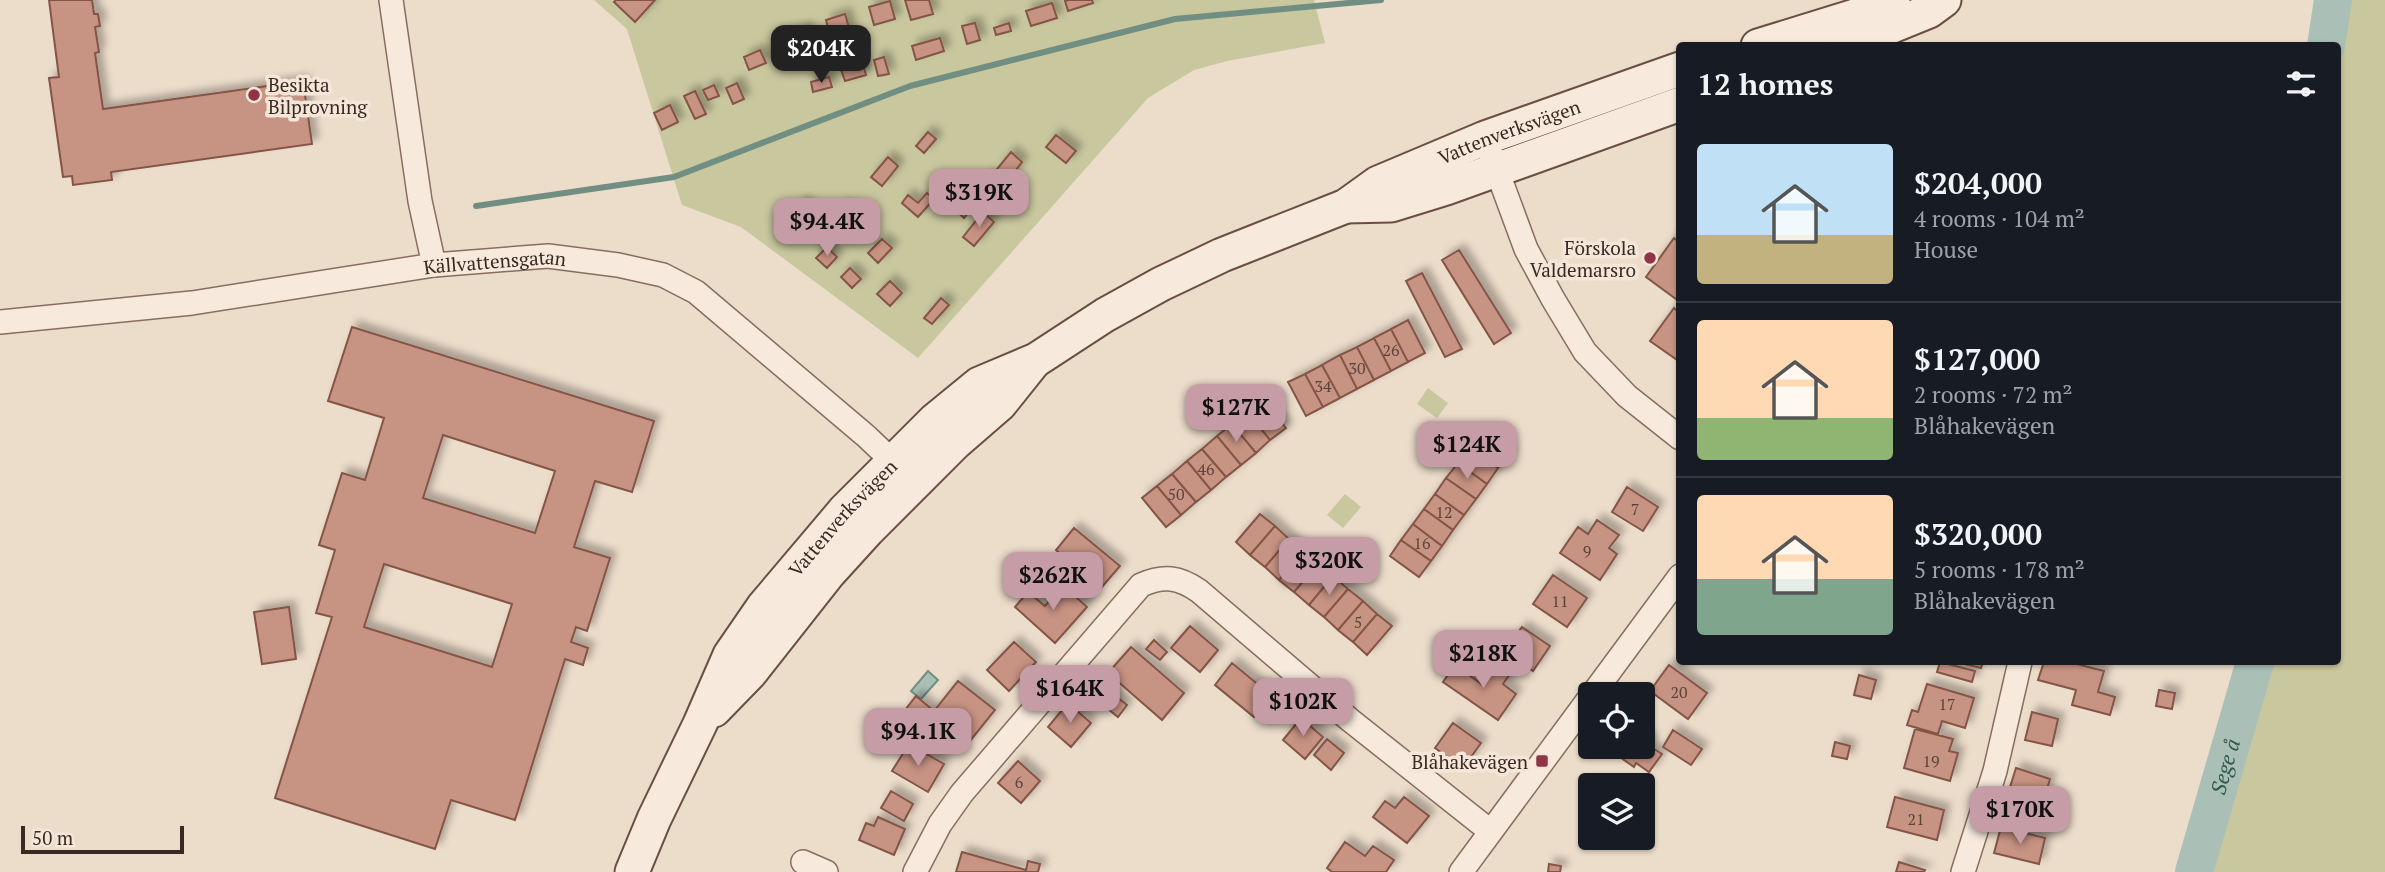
<!DOCTYPE html>
<html lang="en">
<head>
<meta charset="utf-8">
<style>
	body { margin:0; font-family:"PT Serif",serif; background:#242831; color:#f1f3f6; height:100vh; display:flex; flex-direction:column; font-size:26px; white-space:nowrap }
	* { box-sizing:border-box; margin:0 }
	p { font-size:23px; color:#9ea1a6 }
	.icon { flex:none; width:38px; height:38px; fill:none; stroke:currentColor; stroke-width:2; stroke-linecap:round; stroke-linejoin:round }
	.map { position:relative; flex:1; overflow:hidden }
	.details { position:absolute; left:1676px; top:42px; width:665px; height:623px; display:flex; flex-direction:column; background:#171b24; border-radius:7px; box-shadow:0 2px 5px #0004 }
	.details>* { flex:none }
	.controls { position:absolute; left:1578px; top:682px; display:grid; gap:14px }
	.controls a { display:grid; place-items:center; width:77px; height:77px; border-radius:7px; background:#171b24; box-shadow:0 2px 5px #0004; font-size:35px }
	.scale { position:absolute; left:21px; bottom:18px; width:163px; box-sizing:border-box; padding-left:7px; border:4px solid #392922; border-top:0; font-size:19px; line-height:24px; white-space:nowrap; color:#392922; -webkit-text-stroke:5px #f4e7d9; paint-order:stroke }
	.price { position:absolute; translate:-50% -60px; padding:0 16px; border-radius:14px; background:#c69da6; color:#111; font-size:23px; line-height:46px; filter:drop-shadow(0 2px 4px #0008) }
	.price::after { content:''; position:absolute; left:50%; top:42px; width:21px; height:16px; margin-left:-10px; background:inherit; clip-path:polygon(0 0,100% 0,50% 100%) }
	.price.current { background:#222; color:#fff }
	ul { padding:0; list-style:none }
	li { display:flex; align-items:center; gap:21px; height:175px; padding:0 21px }
	li+li { border-top:2px solid #363941 }
	li span { display:grid; place-items:center; flex:none; width:196px; height:140px; border-radius:7px; color:#555 }
	li>.icon { margin-inline-start:auto }
	span .icon { width:84px; height:84px; fill:#fffc; stroke-width:1 }
	li b { font-size:30px }
	h2 { display:flex; justify-content:space-between; align-items:center; height:84px; padding:0 21px; font-size:30px }
	.map>svg:first-child { display:block }
	.green { fill:#c9c79e }
	.water { fill:#aac0b6; stroke:#718e82; stroke-width:2 }
	.lines { fill:none; stroke-linecap:round; stroke-linejoin:round }
	.stream { stroke:#718e82; stroke-width:6 }
	.river { stroke:#aac0b6; stroke-width:38 }
	.building { fill:#c79383; stroke:#845547; stroke-width:2; fill-rule:evenodd; filter:url(#shadow) }
	.street-casing { stroke:#876e5f; stroke-width:26 }
	.secondary-casing { stroke:#694f42; stroke-width:37 }
	.street { stroke:#f7eadd; stroke-width:23 }
	.secondary { stroke:#f7eadd; stroke-width:33 }
	.poi-dot { fill:#913445; stroke:#f4e7d9; stroke-width:2.5 }
	.labels { text-anchor:middle; dominant-baseline:central; stroke-width:7; stroke-linejoin:round; paint-order:stroke }
	.number-label { font-size:16px; fill:#5c443a }
	.poi-label { font-size:19px; fill:#392922; stroke:#f4e7d9; text-anchor:end }
	.street-label { font-size:19px; fill:#392922; stroke:#f4e7d9 }
	.water-label { font-size:21px; font-style:italic; fill:#32574e; stroke:#f4e7d9 }
</style>
</head>
<body>
<div class="map">
<svg width="2385" height="872" viewBox="0 0 2385 872">
	<defs>
		<filter id="shadow"><feDropShadow dx="6" dy="-6" stdDeviation="3.5" flood-color="#0004"/></filter>
	</defs>
	<rect width="100%" height="100%" fill="#ecdcca"/>
	<!-- green -->
	<path class="green" d="M 594,0 L 1314,0 L 1325,43 L 1227,61 L 1194,70 L 1148,98 L 918,358 L 741,227 L 682,205 L 627,29 Z
		M 2333,0 L 2385,0 L 2385,872 L 2194,872 L 2255,662 L 2338,662 L 2338,46 L 2326,45 Z
		M 1428,388 L 1448,403 L 1437,418 L 1417,404 Z
		M 1345,494 L 1361,507 L 1343,528 L 1327,515 Z"/>
	<!-- water -->
	<path class="water" d="M 928,671 L 938,680 L 921,699 L 911,691 Z"/>
	<g class="lines">
		<!-- stream -->
		<path class="stream" d="M 476,206 L 674,177 L 910,86 L 1175,19 L 1381,0"/>
		<!-- river -->
		<g class="river">
			<path d="M 2326,46 L 2333,0"/>
			<path id="s1" d="M 2194,872 L 2255,662"/>
		</g>
	</g>
	<!-- building -->
	<path class="building" d="M 49,0 L 92,0 L 94,14 L 98,14 L 100,26 L 95,27 L 99,52 L 95,53 L 103,109 L 303,81 L 312,144 L 111,172 L 112,180 L 73,185 L 72,176 L 63,177 L 49,78 L 59,77 Z
		M 616,0 L 655,0 L 635,22 L 614,2 Z
		M 905,0 L 929,0 L 933,14 L 911,20 Z
		M 1069,0 L 1092,0 L 1093,3 L 1068,11 L 1065,1 Z
		M 890,1 L 895,19 L 874,25 L 869,7 Z
		M 1052,3 L 1057,18 L 1031,26 L 1026,11 Z
		M 845,14 L 850,31 L 830,37 L 826,20 Z
		M 975,23 L 980,40 L 967,44 L 962,26 Z
		M 1009,23 L 1011,31 L 996,35 L 994,28 Z
		M 805,28 L 812,44 L 792,52 L 785,36 Z
		M 940,38 L 944,51 L 916,60 L 912,46 Z
		M 760,50 L 766,63 L 749,70 L 744,57 Z
		M 884,57 L 889,74 L 878,76 L 874,60 Z
		M 862,61 L 866,75 L 845,81 L 840,67 Z
		M 829,77 L 832,87 L 813,92 L 811,82 Z
		M 737,83 L 744,99 L 733,104 L 726,88 Z
		M 714,85 L 719,96 L 708,100 L 703,90 Z
		M 695,91 L 706,114 L 695,119 L 684,96 Z
		M 670,105 L 678,122 L 662,130 L 654,113 Z
		M 928,132 L 936,139 L 924,153 L 916,146 Z
		M 1056,135 L 1076,151 L 1066,163 L 1046,147 Z
		M 1011,152 L 1022,162 L 1009,179 L 997,169 Z
		M 888,157 L 898,166 L 882,186 L 871,177 Z
		M 988,177 L 999,186 L 992,194 L 981,184 Z
		M 927,193 L 934,199 L 918,217 L 902,203 L 908,195 L 918,203 Z
		M 960,196 L 973,207 L 964,218 L 951,206 Z
		M 802,202 L 816,216 L 799,234 L 785,220 Z
		M 844,206 L 855,217 L 844,228 L 833,218 Z
		M 983,212 L 994,222 L 974,246 L 963,237 Z
		M 1674,238 L 1680,243 L 1680,302 L 1646,277 Z
		M 882,239 L 892,248 L 878,263 L 868,253 Z
		M 827,247 L 837,257 L 827,268 L 816,258 Z
		M 1459,250 L 1511,333 L 1494,344 L 1442,260 Z
		M 850,268 L 861,279 L 852,288 L 841,277 Z
		M 1422,273 L 1462,349 L 1445,357 L 1406,281 Z
		M 890,281 L 902,293 L 890,306 L 877,294 Z
		M 941,298 L 949,305 L 932,324 L 924,318 Z
		M 1674,308 L 1680,313 L 1680,362 L 1650,341 Z
		M 1408,320 L 1425,353 L 1408,362 L 1391,329 Z
		M 352,327 L 654,421 L 632,492 L 595,481 L 574,547 L 610,558 L 587,631 L 576,627 L 571,642 L 588,648 L 583,665 L 565,659 L 515,820 L 451,800 L 435,849 L 275,798 L 332,617 L 316,613 L 335,550 L 319,545 L 342,473 L 365,480 L 384,418 L 328,401 ZM 443,435 L 555,471 L 535,533 L 423,498 ZM 384,564 L 512,604 L 492,667 L 364,627 Z
		M 1391,329 L 1408,362 L 1391,371 L 1374,338 Z
		M 1374,338 L 1391,371 L 1374,380 L 1357,347 Z
		M 1357,347 L 1374,380 L 1357,389 L 1340,355 Z
		M 1340,355 L 1357,389 L 1340,398 L 1322,365 Z
		M 1322,365 L 1340,398 L 1323,407 L 1305,374 Z
		M 1305,374 L 1323,407 L 1306,416 L 1288,382 Z
		M 1262,399 L 1286,428 L 1270,440 L 1247,411 Z
		M 1247,411 L 1270,440 L 1256,453 L 1232,424 Z
		M 1232,424 L 1256,453 L 1241,465 L 1217,436 Z
		M 1480,431 L 1509,453 L 1498,468 L 1469,447 Z
		M 1217,436 L 1241,465 L 1226,477 L 1202,449 Z
		M 1469,447 L 1498,468 L 1487,484 L 1458,463 Z
		M 1202,449 L 1226,477 L 1211,490 L 1187,461 Z
		M 1187,461 L 1211,490 L 1196,502 L 1172,474 Z
		M 1458,463 L 1487,484 L 1476,499 L 1446,478 Z
		M 1172,474 L 1196,502 L 1181,515 L 1157,486 Z
		M 1446,478 L 1476,499 L 1464,515 L 1435,494 Z
		M 1157,486 L 1181,515 L 1166,527 L 1142,498 Z
		M 1627,487 L 1658,507 L 1643,531 L 1612,512 Z
		M 1435,494 L 1464,515 L 1453,530 L 1424,509 Z
		M 1424,509 L 1453,530 L 1442,546 L 1413,524 Z
		M 1260,514 L 1275,526 L 1250,555 L 1236,542 Z
		M 1597,520 L 1619,535 L 1609,548 L 1617,554 L 1600,580 L 1560,553 L 1578,527 L 1588,534 Z
		M 1413,524 L 1442,546 L 1431,561 L 1401,540 Z
		M 1275,526 L 1289,539 L 1265,567 L 1250,555 Z
		M 1074,528 L 1120,566 L 1101,588 L 1056,550 Z
		M 1289,539 L 1304,551 L 1279,580 L 1265,567 Z
		M 1401,540 L 1431,561 L 1419,577 L 1390,556 Z
		M 1304,551 L 1318,564 L 1294,592 L 1279,580 Z
		M 1318,564 L 1333,576 L 1309,605 L 1294,592 Z
		M 1553,575 L 1587,598 L 1567,627 L 1533,604 Z
		M 1333,576 L 1348,589 L 1324,617 L 1309,605 Z
		M 1063,585 L 1087,607 L 1055,643 L 1015,607 L 1028,592 L 1045,606 Z
		M 1348,589 L 1363,601 L 1338,630 L 1324,617 Z
		M 1363,601 L 1377,614 L 1353,642 L 1338,630 Z
		M 289,607 L 296,659 L 262,664 L 254,612 Z
		M 1377,614 L 1392,626 L 1367,655 L 1353,642 Z
		M 1190,626 L 1218,650 L 1200,672 L 1171,648 Z
		M 1522,627 L 1550,646 L 1533,671 L 1505,651 Z
		M 1154,640 L 1167,652 L 1160,660 L 1146,649 Z
		M 1014,642 L 1036,662 L 1009,691 L 987,670 Z
		M 1131,647 L 1184,693 L 1162,720 L 1108,673 Z
		M 1940,662 L 1975,671 L 1972,682 L 1937,672 Z
		M 1956,662 L 1983,662 L 1981,668 Z
		M 2044,662 L 2069,662 L 2104,671 L 2098,692 L 2115,697 L 2110,715 L 2072,705 L 2076,690 L 2038,680 Z
		M 1232,663 L 1272,696 L 1254,717 L 1215,685 Z
		M 1493,663 L 1510,674 L 1503,684 L 1516,694 L 1498,720 L 1443,682 L 1455,665 L 1483,685 L 1490,675 L 1486,673 Z
		M 1669,665 L 1707,693 L 1688,719 L 1650,691 Z
		M 1859,675 L 1876,680 L 1871,699 L 1854,695 Z
		M 1094,679 L 1127,705 L 1118,717 L 1084,690 Z
		M 958,681 L 995,710 L 970,741 L 940,716 L 929,729 L 905,710 L 916,696 L 934,711 Z
		M 1927,684 L 1974,698 L 1965,728 L 1942,721 L 1938,734 L 1907,725 L 1912,710 L 1918,712 Z
		M 2159,690 L 2175,693 L 2172,709 L 2156,706 Z
		M 1068,703 L 1091,723 L 1071,747 L 1048,727 Z
		M 2032,712 L 2058,719 L 2052,746 L 2025,740 Z
		M 1301,718 L 1323,737 L 1305,759 L 1283,740 Z
		M 1453,723 L 1481,743 L 1463,768 L 1435,748 Z
		M 1915,729 L 1953,739 L 1949,751 L 1958,753 L 1950,781 L 1904,768 Z
		M 1673,730 L 1702,749 L 1691,765 L 1663,747 Z
		M 1643,735 L 1651,740 L 1648,745 L 1662,754 L 1649,772 L 1636,763 L 1634,767 L 1610,750 L 1613,747 L 1643,747 Z
		M 1327,739 L 1344,753 L 1331,770 L 1314,755 Z
		M 1835,742 L 1850,746 L 1847,759 L 1832,756 Z
		M 909,744 L 944,764 L 928,792 L 892,771 Z
		M 1018,761 L 1040,781 L 1021,803 L 998,783 Z
		M 2016,768 L 2050,779 L 2040,813 L 2005,803 Z
		M 891,791 L 913,804 L 904,821 L 881,808 Z
		M 1404,797 L 1429,816 L 1407,843 L 1373,817 L 1385,801 L 1395,808 Z
		M 1895,797 L 1944,810 L 1937,840 L 1887,827 Z
		M 878,817 L 905,829 L 894,855 L 859,840 L 866,823 L 874,826 Z
		M 2001,827 L 2045,838 L 2039,864 L 1994,853 Z
		M 1345,842 L 1365,856 L 1373,846 L 1394,860 L 1386,872 L 1332,872 L 1327,868 Z
		M 962,852 L 1026,870 L 1028,861 L 1040,864 L 1038,872 L 956,872 Z
		M 1899,862 L 1925,870 L 1924,872 L 1896,872 Z
		M 1549,864 L 1561,866 L 1560,872 L 1548,872 Z"/>
	<g class="lines">
		<defs>
			<g id="street">
				<path d="M 391,0 L 420,201 L 434,265"/>
				<path d="M 1485,138 L 1526,249 L 1553,299 L 1585,352 L 1627,396 L 1680,438"/>
				<path id="s2" d="M 0,322 L 192,303 L 434,265 L 548,256 L 618,265 L 663,275 L 696,292 L 866,436 L 903,471"/>
				<path d="M 1592,695 L 1680,576"/>
				<path d="M 803,862 L 826,872"/>
				<path d="M 915,872 L 940,824 L 962,793 L 1141,585 C 1164,575 1179,577 1199,591 L 1350,720 L 1490,831"/>
				<path d="M 1461,872 L 1591,696"/>
				<path d="M 1963,872 L 1995,771 L 2020,662"/>
			</g>
			<g id="secondary">
				<path d="M 1758,46 L 1855,16 L 1893,0"/>
				<path d="M 1843,46 L 1929,11 L 1944,0"/>
				<path d="M 1346,206 L 1391,205 L 1446,188 L 1680,104"/>
				<path d="M 714,710 L 750,673 L 828,574 L 868,530 L 955,443 L 1000,404 L 1032,364"/>
				<path id="s3" d="M 632,872 L 654,819 L 700,724 L 730,655 L 763,607 L 845,510 L 935,420 L 979,384 L 1036,360 L 1105,315 L 1161,284 L 1222,255 L 1346,206 L 1378,183 L 1485,138 L 1680,69"/>
			</g>
		</defs>
		<!-- street casing -->
		<use href="#street" class="street-casing"/>
		<!-- secondary casing -->
		<use href="#secondary" class="secondary-casing"/>
		<!-- street -->
		<use href="#street" class="street"/>
		<!-- secondary -->
		<use href="#secondary" class="secondary"/>
	</g>
	<!-- markers -->
	<g class="poi-dot">
		<circle cx="254" cy="95" r="7"/>
		<circle cx="1650" cy="258" r="7"/>
		<rect x="1535" y="754" width="14" height="14" rx="3.5"/>
	</g>
	<g class="labels">
		<!-- number labels -->
		<g class="number-label">
			<text x="1391" y="350">26</text>
			<text x="1357" y="368">30</text>
			<text x="1323" y="386">34</text>
			<text x="1206" y="469">46</text>
			<text x="1176" y="494">50</text>
			<text x="1635" y="509">7</text>
			<text x="1444" y="512">12</text>
			<text x="1422" y="543">16</text>
			<text x="1587" y="551">9</text>
			<text x="1560" y="601">11</text>
			<text x="1358" y="622">5</text>
			<text x="1679" y="692">20</text>
			<text x="1947" y="704">17</text>
			<text x="1931" y="761">19</text>
			<text x="1019" y="782">6</text>
			<text x="1916" y="819">21</text>
		</g>
		<!-- poi labels -->
		<g class="poi-label">
			<text x="268" y="84" text-anchor="start">Besikta<tspan x="268" dy="22">Bilprovning</tspan></text>
			<text x="1636" y="247">Förskola<tspan x="1636" dy="22">Valdemarsro</tspan></text>
			<text x="1528" y="761">Blåhakevägen</text>
		</g>
		<!-- street labels -->
		<g class="street-label">
			<text stroke="none"><textPath href="#s3" startOffset="1197">Vattenverksvägen</textPath></text>
			<text stroke="none"><textPath href="#s2" startOffset="499">Källvattensgatan</textPath></text>
			<text stroke="none"><textPath href="#s3" startOffset="416">Vattenverksvägen</textPath></text>
		</g>
		<!-- water labels -->
		<g class="water-label">
			<text stroke="none"><textPath href="#s1" startOffset="110">Sege å</textPath></text>
		</g>
	</g>
</svg>
<div class="controls">
<a><svg class="icon" aria-label="locate" viewBox="0 0 24 24"><circle cx="12" cy="12" r="6"/><path d="M12 2v4M12 18v4M2 12h4M18 12h4"/></svg></a>
<a><svg class="icon" aria-label="layers" viewBox="0 0 24 24"><path d="M12 4l9 5-9 5-9-5zM3 14l9 5 9-5"/></svg></a>
</div>
<div class="scale">50 m</div>
<b class="price current" style="left:821px;top:85px">$204K</b>
<b class="price" style="left:979px;top:229px">$319K</b>
<b class="price" style="left:827px;top:258px">$94.4K</b>
<b class="price" style="left:1236px;top:444px">$127K</b>
<b class="price" style="left:1467px;top:481px">$124K</b>
<b class="price" style="left:1329px;top:597px">$320K</b>
<b class="price" style="left:1053px;top:612px">$262K</b>
<b class="price" style="left:1483px;top:690px">$218K</b>
<b class="price" style="left:1070px;top:725px">$164K</b>
<b class="price" style="left:1303px;top:738px">$102K</b>
<b class="price" style="left:918px;top:768px">$94.1K</b>
<b class="price" style="left:2020px;top:846px">$170K</b>
<section class="details">
<h2>12 homes<svg class="icon" aria-label="filters" viewBox="0 0 24 24"><path d="M4 7h16M4 17h16"/><circle cx="9" cy="7" r="2"/><circle cx="15" cy="17" r="2"/></svg></h2>
<ul>
<li><span style="background:linear-gradient(#bfe0f5 65%,#c2b280 0)"><svg class="icon" aria-label="home" viewBox="0 0 24 24"><path d="M3 11l9-7 9 7M6 9v11h12V9"/></svg></span><div><b>$204,000</b><p>4 rooms · 104 m²</p><p>House</p></div></li>
<li><span style="background:linear-gradient(#ffd9b3 70%,#8fb573 0)"><svg class="icon" aria-label="home" viewBox="0 0 24 24"><path d="M3 11l9-7 9 7M6 9v11h12V9"/></svg></span><div><b>$127,000</b><p>2 rooms · 72 m²</p><p>Blåhakevägen</p></div></li>
<li><span style="background:linear-gradient(#ffd9b3 60%,#7fa58c 0)"><svg class="icon" aria-label="home" viewBox="0 0 24 24"><path d="M3 11l9-7 9 7M6 9v11h12V9"/></svg></span><div><b>$320,000</b><p>5 rooms · 178 m²</p><p>Blåhakevägen</p></div></li>
</ul>
</section>
</div>
</body>
</html>
